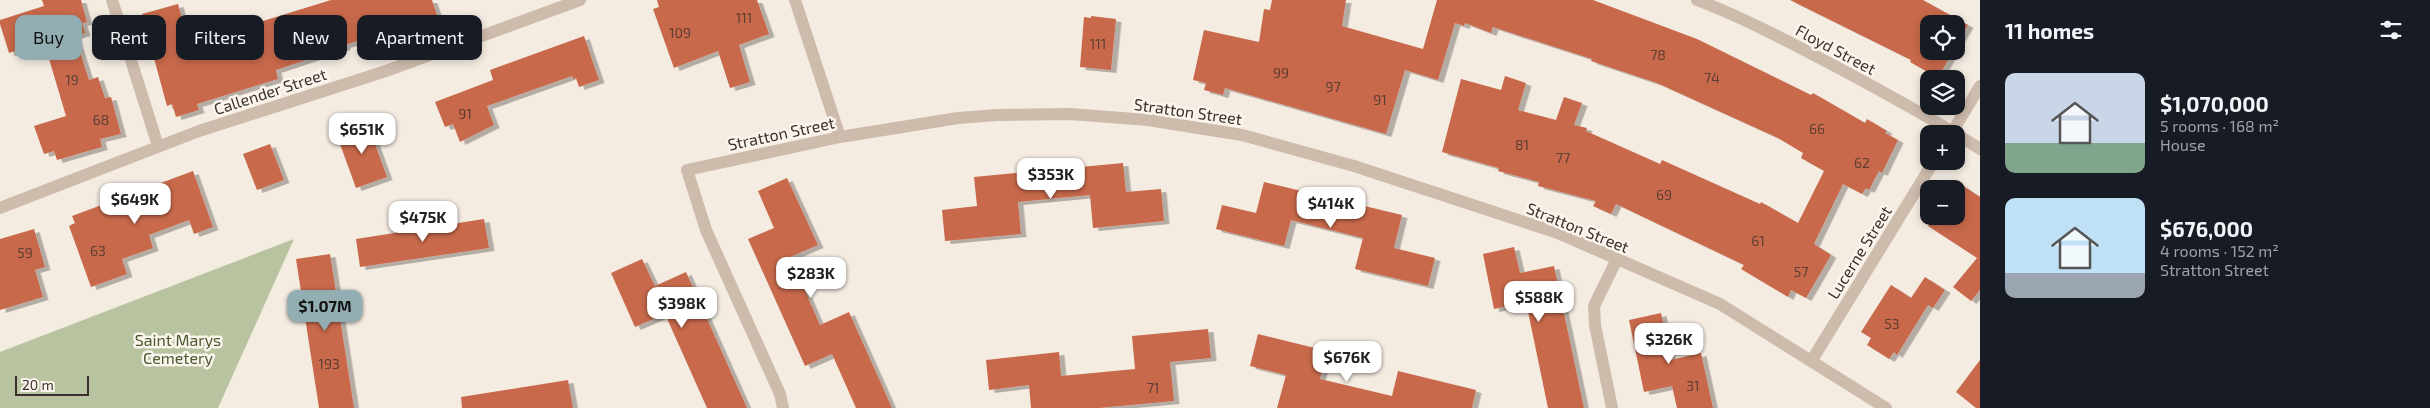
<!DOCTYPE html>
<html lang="en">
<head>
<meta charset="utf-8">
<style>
	body { margin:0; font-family:"Exo 2",sans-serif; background:#20242c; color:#f1f3f6; height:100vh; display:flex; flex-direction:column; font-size:19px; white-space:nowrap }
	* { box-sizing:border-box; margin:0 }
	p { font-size:16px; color:#9ea1a6 }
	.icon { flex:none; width:28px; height:28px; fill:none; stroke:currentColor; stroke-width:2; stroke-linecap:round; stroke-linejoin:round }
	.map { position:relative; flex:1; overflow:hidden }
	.panel { display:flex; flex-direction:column; background:#171b24; width:450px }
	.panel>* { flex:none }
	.guide { position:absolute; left:15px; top:15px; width:475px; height:45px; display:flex; gap:10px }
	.buttons { position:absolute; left:1920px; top:15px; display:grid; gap:10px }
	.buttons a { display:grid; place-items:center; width:45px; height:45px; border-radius:10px; background:#171b24; box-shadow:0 2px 8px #0003; font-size:25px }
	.scale { position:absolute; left:15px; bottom:12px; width:74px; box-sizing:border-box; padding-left:5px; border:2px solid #3b302b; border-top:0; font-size:14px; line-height:18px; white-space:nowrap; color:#3b302b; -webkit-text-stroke:4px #fbf5ee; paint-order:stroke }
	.price { position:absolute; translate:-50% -42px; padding:0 11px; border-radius:10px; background:#fff; color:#222; font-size:16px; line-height:32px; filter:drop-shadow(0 1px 2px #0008) }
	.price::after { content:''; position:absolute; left:50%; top:30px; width:15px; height:11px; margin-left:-8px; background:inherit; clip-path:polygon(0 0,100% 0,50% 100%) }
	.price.active { background:#92aeb2; color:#111 }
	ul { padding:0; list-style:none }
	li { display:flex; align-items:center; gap:15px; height:125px; padding:0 25px }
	li span { display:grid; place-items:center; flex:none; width:140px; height:100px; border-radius:10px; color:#555 }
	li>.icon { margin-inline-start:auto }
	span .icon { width:60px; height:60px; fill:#fffc; stroke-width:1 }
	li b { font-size:21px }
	h2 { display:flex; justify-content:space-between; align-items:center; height:60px; padding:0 25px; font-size:21px }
	.chip { padding:0 18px; border-radius:10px; background:#171b24; box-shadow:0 2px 8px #0003; font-size:18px; line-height:45px }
	.chip.active { background:#92aeb2; color:#111 }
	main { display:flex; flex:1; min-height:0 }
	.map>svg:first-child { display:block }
	.green { fill:#b8c4a0 }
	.building { fill:#c8694b; filter:url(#shadow) }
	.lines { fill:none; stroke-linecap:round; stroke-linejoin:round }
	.street { stroke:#cdbbac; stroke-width:12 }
	.labels { text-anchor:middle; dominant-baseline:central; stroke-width:5; stroke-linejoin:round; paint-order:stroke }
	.number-label { font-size:14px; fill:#5e3e33 }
	.street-label { font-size:16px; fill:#3b302b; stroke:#fbf5ee }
	.park-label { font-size:16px; fill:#4a5a2e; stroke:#fbf5ee }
</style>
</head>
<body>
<main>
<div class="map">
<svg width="1980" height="408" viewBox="0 0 1980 408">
	<defs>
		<filter id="shadow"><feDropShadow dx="5.5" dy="3" stdDeviation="0" flood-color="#0004"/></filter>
	</defs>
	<rect width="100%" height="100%" fill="#f4ebe1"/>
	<!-- green -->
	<path class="green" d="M 294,239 L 218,408 L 0,408 L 0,352 Z"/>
	<!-- building -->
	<path class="building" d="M 42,0 L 81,0 L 87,22 L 82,23 L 85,33 L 75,36 L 89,80 L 98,77 L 105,98 L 111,97 L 121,134 L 100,139 L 102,147 L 57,160 L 54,151 L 44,154 L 34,126 L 66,116 L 44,42 L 9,53 L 0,24 L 0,20 L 44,6 Z
		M 331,0 L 432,0 L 440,24 L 421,29 L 419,22 L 345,45 L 345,47 L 276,70 L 278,79 L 197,104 L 199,110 L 176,117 L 172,104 L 167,106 L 142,14 L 178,4 L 189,43 L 192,42 L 193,49 L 202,47 L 204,56 L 255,42 L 250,25 Z
		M 657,0 L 757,0 L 769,34 L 739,45 L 750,82 L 730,88 L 718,51 L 674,68 L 653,9 L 659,7 Z
		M 1272,0 L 1346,0 L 1342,26 L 1423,49 L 1437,0 L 1593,0 L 1697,39 L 1811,95 L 1813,93 L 1865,123 L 1867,119 L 1887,131 L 1885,133 L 1898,140 L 1882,173 L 1879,171 L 1869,190 L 1866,188 L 1862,194 L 1843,184 L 1814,244 L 1831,255 L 1806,298 L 1791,290 L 1788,297 L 1741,269 L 1744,265 L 1616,204 L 1611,214 L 1593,206 L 1596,201 L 1538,186 L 1539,182 L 1498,171 L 1499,168 L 1442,152 L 1461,79 L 1501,90 L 1505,76 L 1526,83 L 1518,110 L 1556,120 L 1564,97 L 1582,103 L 1574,125 L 1587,128 L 1586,131 L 1660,164 L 1662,160 L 1760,204 L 1761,202 L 1798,223 L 1824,171 L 1801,158 L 1803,153 L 1778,138 L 1657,83 L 1591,61 L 1592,59 L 1493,27 L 1491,33 L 1465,23 L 1464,26 L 1455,23 L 1438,80 L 1405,70 L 1386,134 L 1225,88 L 1223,95 L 1204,90 L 1206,83 L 1193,80 L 1204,30 L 1259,42 L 1264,9 L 1270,10 Z
		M 1790,0 L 1923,0 L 1968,25 L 1956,45 L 1956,24 L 1929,24 L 1929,51 L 1953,51 L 1938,78 L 1910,62 L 1911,60 Z
		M 1091,16 L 1116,19 L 1111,70 L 1080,67 L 1084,17 L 1091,18 Z
		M 584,36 L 599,80 L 579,87 L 576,78 L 573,79 L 572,76 L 487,106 L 494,125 L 460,142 L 453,124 L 445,127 L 435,102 L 493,80 L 490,70 Z
		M 367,122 L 387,177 L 356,188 L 336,133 Z
		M 270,144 L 284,180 L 257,190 L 243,154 Z
		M 1123,163 L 1126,192 L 1161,189 L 1164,221 L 1093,228 L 1090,195 L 1018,202 L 1021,234 L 945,241 L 942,210 L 977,206 L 974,177 Z
		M 193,171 L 213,227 L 194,234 L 189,220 L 149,235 L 153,248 L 122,259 L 127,274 L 91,287 L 69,226 L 75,223 L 72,216 Z
		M 787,178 L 818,245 L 790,257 L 820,325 L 849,312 L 892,408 L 856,408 L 832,354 L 805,366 L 748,239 L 774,228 L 758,191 Z
		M 1264,182 L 1402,215 L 1394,248 L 1435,258 L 1428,286 L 1355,269 L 1363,238 L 1291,220 L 1284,246 L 1216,229 L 1222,205 L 1256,213 Z
		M 1957,182 L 1980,197 L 1980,290 L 1971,301 L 1953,287 L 1977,258 L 1928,226 L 1935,216 L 1956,216 L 1956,189 L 1952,189 Z
		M 484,219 L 489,248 L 360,267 L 356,239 Z
		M 34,229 L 45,267 L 35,270 L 43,297 L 0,310 L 0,239 Z
		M 1514,247 L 1520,273 L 1554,266 L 1584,408 L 1548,408 L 1526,302 L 1494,309 L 1483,254 Z
		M 330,254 L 354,408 L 319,408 L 296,259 Z
		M 642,259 L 655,286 L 686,272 L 747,408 L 707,408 L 665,314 L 635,327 L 611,273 Z
		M 1925,277 L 1945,290 L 1933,308 L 1928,305 L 1897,355 L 1894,352 L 1889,359 L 1867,345 L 1871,338 L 1861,332 L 1891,285 L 1911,298 Z
		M 1661,313 L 1671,360 L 1701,353 L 1713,408 L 1677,408 L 1672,386 L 1644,392 L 1629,320 Z
		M 1208,329 L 1211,358 L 1170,362 L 1174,401 L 1099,408 L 1031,408 L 1029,385 L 989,390 L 986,360 L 1059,352 L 1061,376 L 1135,369 L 1132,336 Z
		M 1258,334 L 1327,351 L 1320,379 L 1392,396 L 1398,371 L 1476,390 L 1472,408 L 1277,408 L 1286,375 L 1250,366 Z
		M 1980,360 L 1980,408 L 1976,408 L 1956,392 Z
		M 568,380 L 573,408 L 462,408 L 461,397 Z"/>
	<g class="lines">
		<!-- street -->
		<path class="street" d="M 112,0 L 158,146
			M 795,0 L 840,137
			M 1697,0 C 1744,18 1787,41 1831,64 C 1882,91 1932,118 1980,149
			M 1951,134 L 1980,86
			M 0,208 L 199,131 L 386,71 L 580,0
			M 1812,360 L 1934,161
			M 783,408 L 780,394 L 706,230 L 687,170 L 840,137 L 958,118 L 997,115 L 1070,114 L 1148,120 L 1242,135 L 1354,166 L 1558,233 L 1720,304 L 1886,408
			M 1612,408 L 1595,325 L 1594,306 L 1617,259"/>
	</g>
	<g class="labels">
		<!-- number labels -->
		<g class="number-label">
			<text x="744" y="17">111</text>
			<text x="680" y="32">109</text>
			<text x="1098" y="43">111</text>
			<text x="1658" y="54">78</text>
			<text x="1281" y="72">99</text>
			<text x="1712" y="77">74</text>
			<text x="72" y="79">19</text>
			<text x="1333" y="86">97</text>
			<text x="1380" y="99">91</text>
			<text x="465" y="113">91</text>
			<text x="101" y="119">68</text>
			<text x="1817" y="128">66</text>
			<text x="1522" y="144">81</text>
			<text x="1563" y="157">77</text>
			<text x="1862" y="162">62</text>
			<text x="1664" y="194">69</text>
			<text x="1758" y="240">61</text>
			<text x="98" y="250">63</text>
			<text x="25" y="252">59</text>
			<text x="1801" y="271">57</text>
			<text x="1892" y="323">53</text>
			<text x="329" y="363">193</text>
			<text x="1693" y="385">31</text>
			<text x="1153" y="387">71</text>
		</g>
		<!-- street labels -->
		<g class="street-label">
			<text transform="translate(1836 49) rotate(28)">Floyd Street</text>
			<text transform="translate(270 91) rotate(-18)">Callender Street</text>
			<text transform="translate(1188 111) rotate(8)">Stratton Street</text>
			<text transform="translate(781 133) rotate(-12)">Stratton Street</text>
			<text transform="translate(1578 227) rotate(22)">Stratton Street</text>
			<text transform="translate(1859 252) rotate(-58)">Lucerne Street</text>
		</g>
		<!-- park labels -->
		<g class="park-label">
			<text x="178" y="339">Saint Marys<tspan x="178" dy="18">Cemetery</tspan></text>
		</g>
	</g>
</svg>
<div class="buttons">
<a><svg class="icon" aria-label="locate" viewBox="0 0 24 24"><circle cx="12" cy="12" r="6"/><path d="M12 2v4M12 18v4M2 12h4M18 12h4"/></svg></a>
<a><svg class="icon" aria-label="layers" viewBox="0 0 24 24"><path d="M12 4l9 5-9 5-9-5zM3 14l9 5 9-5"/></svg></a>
<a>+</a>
<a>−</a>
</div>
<div class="scale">20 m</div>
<b class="price" style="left:362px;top:155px">$651K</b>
<b class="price" style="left:1051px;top:200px">$353K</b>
<b class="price" style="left:135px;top:225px">$649K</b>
<b class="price" style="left:1331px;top:229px">$414K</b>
<b class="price" style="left:423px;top:243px">$475K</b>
<b class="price" style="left:811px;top:299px">$283K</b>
<b class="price" style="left:1539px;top:323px">$588K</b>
<b class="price" style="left:682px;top:329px">$398K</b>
<b class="price active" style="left:325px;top:332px">$1.07M</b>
<b class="price" style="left:1669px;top:365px">$326K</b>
<b class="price" style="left:1347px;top:383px">$676K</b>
<div class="guide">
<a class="chip active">Buy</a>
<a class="chip">Rent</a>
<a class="chip">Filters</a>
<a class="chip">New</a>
<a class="chip">Apartment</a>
</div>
</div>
<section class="panel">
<h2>11 homes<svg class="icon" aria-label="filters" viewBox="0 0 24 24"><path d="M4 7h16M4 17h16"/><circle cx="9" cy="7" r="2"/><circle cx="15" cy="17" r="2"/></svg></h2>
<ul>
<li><span style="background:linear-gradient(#c9d6e8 70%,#7fa58c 0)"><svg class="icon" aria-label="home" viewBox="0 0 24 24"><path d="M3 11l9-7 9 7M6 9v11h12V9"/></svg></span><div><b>$1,070,000</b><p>5 rooms · 168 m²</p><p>House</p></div></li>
<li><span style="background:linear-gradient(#bfe0f5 75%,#9aa5b1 0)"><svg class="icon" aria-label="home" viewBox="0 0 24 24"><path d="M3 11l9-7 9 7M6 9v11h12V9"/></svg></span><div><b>$676,000</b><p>4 rooms · 152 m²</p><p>Stratton Street</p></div></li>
</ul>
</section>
</main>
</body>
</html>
